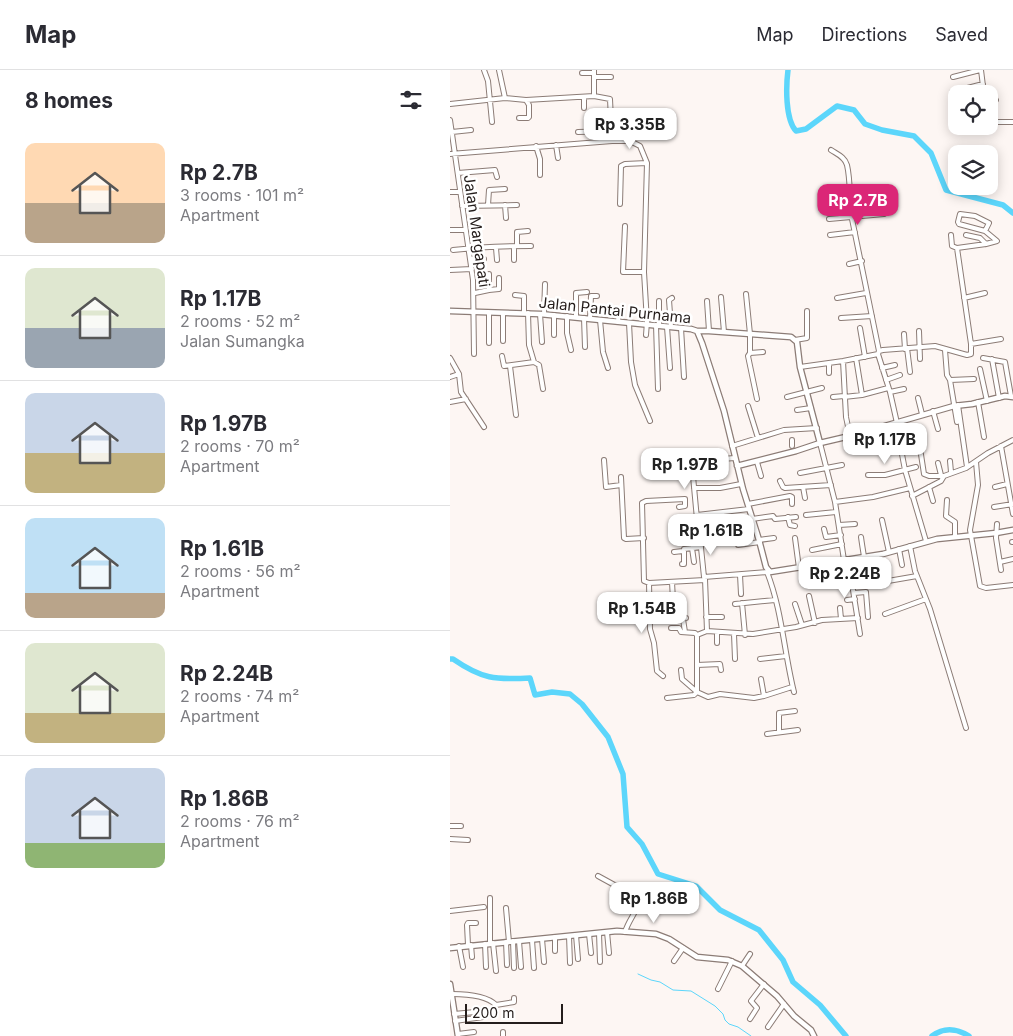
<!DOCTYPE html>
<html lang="en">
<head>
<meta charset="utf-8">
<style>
	body { margin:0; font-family:Inter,sans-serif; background:#f2f2f3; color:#2b2b33; height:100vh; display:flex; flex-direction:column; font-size:19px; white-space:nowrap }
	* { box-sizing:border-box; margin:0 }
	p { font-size:16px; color:#7c7c81 }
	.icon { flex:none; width:28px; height:28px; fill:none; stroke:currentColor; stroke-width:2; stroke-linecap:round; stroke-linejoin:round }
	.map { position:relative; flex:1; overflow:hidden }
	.drawer { display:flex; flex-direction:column; background:#fff; width:450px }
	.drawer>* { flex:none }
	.controls { position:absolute; left:498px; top:15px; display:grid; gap:10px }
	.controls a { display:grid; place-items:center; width:50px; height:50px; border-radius:10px; background:#fff; box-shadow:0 2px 12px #0003; font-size:25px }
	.scale { position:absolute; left:15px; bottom:12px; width:98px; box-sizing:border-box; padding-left:5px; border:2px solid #241d1b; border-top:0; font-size:14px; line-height:18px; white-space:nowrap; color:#241d1b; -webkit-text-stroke:4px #fff; paint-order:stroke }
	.price { position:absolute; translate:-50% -42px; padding:0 11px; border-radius:10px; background:#fff; color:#222; font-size:16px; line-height:32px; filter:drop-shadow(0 1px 2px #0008) }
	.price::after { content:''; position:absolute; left:50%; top:30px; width:15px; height:11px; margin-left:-8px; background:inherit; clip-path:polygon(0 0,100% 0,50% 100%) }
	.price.current { background:#db2777; color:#fff }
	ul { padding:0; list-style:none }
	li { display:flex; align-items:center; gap:15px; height:125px; padding:0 25px }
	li+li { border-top:1px solid #e1e1e2 }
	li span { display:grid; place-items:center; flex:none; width:140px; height:100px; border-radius:10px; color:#555 }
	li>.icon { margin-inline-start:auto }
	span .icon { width:60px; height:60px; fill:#fffc; stroke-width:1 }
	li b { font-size:21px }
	h2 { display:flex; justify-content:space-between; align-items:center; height:60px; padding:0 25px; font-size:21px }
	header { display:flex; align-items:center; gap:30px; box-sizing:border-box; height:70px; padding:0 25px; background:#fff; border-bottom:1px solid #e1e1e2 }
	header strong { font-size:24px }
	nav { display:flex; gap:28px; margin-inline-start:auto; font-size:18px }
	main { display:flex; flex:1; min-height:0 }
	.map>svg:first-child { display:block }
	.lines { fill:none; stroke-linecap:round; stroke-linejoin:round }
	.stream { stroke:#5cd6fb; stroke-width:1 }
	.river { stroke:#5cd6fb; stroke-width:5.5 }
	.minor-casing { stroke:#8c7c76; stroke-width:6 }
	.tertiary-casing { stroke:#8c7c76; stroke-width:7 }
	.minor { stroke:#fff; stroke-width:4 }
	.tertiary { stroke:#fff; stroke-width:4.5 }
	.labels { text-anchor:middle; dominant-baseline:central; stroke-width:5; stroke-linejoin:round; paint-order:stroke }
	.street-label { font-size:15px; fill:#241d1b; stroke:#fff }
</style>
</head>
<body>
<header>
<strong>Map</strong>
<nav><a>Map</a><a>Directions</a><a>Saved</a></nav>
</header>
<main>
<section class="drawer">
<h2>8 homes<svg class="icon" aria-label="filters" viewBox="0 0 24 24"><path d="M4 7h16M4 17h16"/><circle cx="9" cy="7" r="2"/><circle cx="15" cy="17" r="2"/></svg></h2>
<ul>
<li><span style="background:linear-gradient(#ffd9b3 60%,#b9a48a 0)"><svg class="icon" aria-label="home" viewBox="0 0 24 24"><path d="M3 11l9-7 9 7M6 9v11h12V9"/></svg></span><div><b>Rp 2.7B</b><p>3 rooms · 101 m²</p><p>Apartment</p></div></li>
<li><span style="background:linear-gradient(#dfe7d0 60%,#9aa5b1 0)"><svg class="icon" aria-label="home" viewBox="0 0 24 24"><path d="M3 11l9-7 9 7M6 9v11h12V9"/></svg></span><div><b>Rp 1.17B</b><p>2 rooms · 52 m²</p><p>Jalan Sumangka</p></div></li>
<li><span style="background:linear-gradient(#c9d6e8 60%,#c2b280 0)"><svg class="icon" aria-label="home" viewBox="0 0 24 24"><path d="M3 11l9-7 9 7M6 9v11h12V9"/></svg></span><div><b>Rp 1.97B</b><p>2 rooms · 70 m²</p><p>Apartment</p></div></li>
<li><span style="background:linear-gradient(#bfe0f5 75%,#b9a48a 0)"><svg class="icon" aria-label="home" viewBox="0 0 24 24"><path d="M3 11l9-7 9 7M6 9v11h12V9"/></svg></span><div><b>Rp 1.61B</b><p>2 rooms · 56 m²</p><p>Apartment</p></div></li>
<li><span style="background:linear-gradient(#dfe7d0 70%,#c2b280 0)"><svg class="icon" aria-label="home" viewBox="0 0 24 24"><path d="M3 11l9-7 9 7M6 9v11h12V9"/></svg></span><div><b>Rp 2.24B</b><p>2 rooms · 74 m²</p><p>Apartment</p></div></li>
<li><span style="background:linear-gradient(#c9d6e8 75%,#8fb573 0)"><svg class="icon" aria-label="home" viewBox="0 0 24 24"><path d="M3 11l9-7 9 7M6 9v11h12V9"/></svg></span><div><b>Rp 1.86B</b><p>2 rooms · 76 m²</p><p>Apartment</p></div></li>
</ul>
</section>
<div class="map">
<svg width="563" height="966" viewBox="0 0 563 966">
	<rect width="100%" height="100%" fill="#fdf6f3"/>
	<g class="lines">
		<!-- stream -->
		<path class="stream" d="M 188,904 L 201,910 L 210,912 L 223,920 L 241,921 L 265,936 L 273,944 L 275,950 L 279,954 L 288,957 L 301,966"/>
		<!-- river -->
		<path class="river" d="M 338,0 C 336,16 335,49 346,61 L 356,59 L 387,36 L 404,40 L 415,54 L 432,60 L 464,66 L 481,83 L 496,120 L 553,135 L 563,143
			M 0,589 L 3,589 C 32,609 45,610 80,608 L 85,625 L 102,622 L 120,624 L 132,634 L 158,667 L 173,704 L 177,757 L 192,774 L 208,804 L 246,816 L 270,840 L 309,860 L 333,890 L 343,912 L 370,935 L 396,966
			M 482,966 C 494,957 506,958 519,966"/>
		<defs>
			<path id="minor" d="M 34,0 L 38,11 L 42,52
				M 49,0 L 55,28
				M 144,0 L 144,26
				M 531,0 L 534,24
				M 132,3 L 143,3
				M 144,7 L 161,7
				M 503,7 L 530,0
				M 502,22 L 533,14
				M 76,30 L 144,26 L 160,29 L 162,71
				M 539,31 L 546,30
				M 0,34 L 55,28 L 76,30 L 79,35 L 79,47 L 78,48 L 69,48
				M 134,38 L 134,27
				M 539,41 L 540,42
				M 0,50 L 23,210 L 24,284
				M 548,52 L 563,52
				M 2,62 L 21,60
				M 128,62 L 162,61
				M 106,75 L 108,88
				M 86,76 L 90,89 L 90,105
				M 381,80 C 387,84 395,87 397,95 C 401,112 399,131 402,149 C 411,193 420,237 429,281
				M 0,84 L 162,71 L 180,71 L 190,76 L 197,93 L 194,202 L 197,252 L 196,265
				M 8,103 L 45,100 L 47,107
				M 0,122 L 10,122
				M 170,134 L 171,96 L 175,94 L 197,93
				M 38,135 L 39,120 L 55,119
				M 55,135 L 56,148
				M 12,136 L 67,135
				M 379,149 L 434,144
				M 175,156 L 173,202 L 194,202
				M 0,160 L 16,160
				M 380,165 L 405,162
				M 516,165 L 530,168 L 536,174
				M 67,176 L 67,162 L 78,161
				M 64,177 L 64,190
				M 46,178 L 47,190
				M 507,178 L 536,174 L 547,171 L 535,161 L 509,154 L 508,152 L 510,144 L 525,146 L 539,153 L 535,161
				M 3,180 C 29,177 55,176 81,176
				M 20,189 L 34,189
				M 399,194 L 412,191
				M 0,200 L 22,199
				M 39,220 L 49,219 L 49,208
				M 25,223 L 39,220 L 39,204
				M 296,224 L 300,264 L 300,283 L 298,286 L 307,329
				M 65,225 L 74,226 L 74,243
				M 271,227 L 274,262
				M 387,228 L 416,223
				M 514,228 L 535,223
				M 209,231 L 209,256
				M 257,231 L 259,261
				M 78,243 L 79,275 L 84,292 L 89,295 L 93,319
				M 53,244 L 53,271
				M 90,244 L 92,272
				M 94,244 L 95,214
				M 104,245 L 104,265
				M 117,246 L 117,263 L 121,280
				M 126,247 L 126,223 L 137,222
				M 134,248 L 135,277
				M 140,248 L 141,226 L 147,226
				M 391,248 L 422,246
				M 150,250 L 153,282 L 158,298
				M 168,252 L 169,239
				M 179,253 L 181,292 L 185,315 L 200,351
				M 206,255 L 208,319
				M 217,257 L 220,298
				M 221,257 L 219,230 L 222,228
				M 231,258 L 234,307
				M 410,258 L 415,287
				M 469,261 L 470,289
				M 454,264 L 455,279
				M 345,270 L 357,268 L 357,241
				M 39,273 L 39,243
				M 521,274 L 551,269
				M 457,278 L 460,302
				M 495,280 L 497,305 L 500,310 L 507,352
				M 300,283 L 313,282
				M 428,284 L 440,322 L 447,353
				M 52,286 L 54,296 L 84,292
				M 0,288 L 9,304 L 0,307
				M 406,288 L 412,325 L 438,318
				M 533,288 L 555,292 L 561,326
				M 542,289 L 549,328
				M 393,291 L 396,347 L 400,366
				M 379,293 L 379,303
				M 60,296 L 66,345
				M 350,297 L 393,291 L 428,284 L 429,281 L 433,280 L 485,276 L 517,285 L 521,284 L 521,274 L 507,178 L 502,176 L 501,165
				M 432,298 L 445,295
				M 530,299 L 537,331
				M 9,304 L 11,322 L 34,357
				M 436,310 L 450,305
				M 500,310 L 524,309
				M 440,322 L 454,319
				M 337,327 L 372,318
				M 383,327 L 394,326
				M 394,327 L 412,325
				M 468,328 L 472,344
				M 0,332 L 16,329
				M 528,332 L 534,367
				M 508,335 L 517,397
				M 298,336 L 308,368
				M 347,340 L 361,338
				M 483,341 L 488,359
				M 446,353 L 455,400 L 476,471
				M 448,366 L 465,364
				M 342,370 L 342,376
				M 370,373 L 385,432 L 394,490
				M 282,376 L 334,360 L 367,358
				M 551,376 L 563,444
				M 470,378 L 474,404 L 479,406 L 494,406
				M 230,387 L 235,389 L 237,400 L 243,406 L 248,460
				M 154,390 L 156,417 L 171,415
				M 258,390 L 285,388
				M 500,391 L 501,402
				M 307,392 L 311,406
				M 526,392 L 528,415 L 520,460 L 530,516 L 536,518 L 563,515
				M 488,393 L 491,405
				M 350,403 L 392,395
				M 418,405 L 435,405 L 466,397
				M 171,407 L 174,468 L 176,469 L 194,468
				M 330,411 L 333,417 L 335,418 L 381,415
				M 353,417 L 355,428
				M 479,417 L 483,431
				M 545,417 L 557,414
				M 244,418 L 270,418 L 291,414
				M 462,426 L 491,411 L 494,406 L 516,398 L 538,383 L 563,370
				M 497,430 L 496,446 L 505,452 L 505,467
				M 385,432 L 423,427 L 460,418
				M 298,434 L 340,426 L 342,427 L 342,434
				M 229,437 L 235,436 L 235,429 L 196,431 L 192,433 L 194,511 L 199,513 L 255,510
				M 544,437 L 563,434
				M 247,445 L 299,439
				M 356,445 L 386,442
				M 338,447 L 340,455 L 345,456
				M 302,449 L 323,446 L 325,449 L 346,447
				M 432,450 L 439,482
				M 547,454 L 546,468 L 551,500
				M 389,455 L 405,454
				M 374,459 L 376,467 L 391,465
				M 411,467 C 413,482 416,497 418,512
				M 250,468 L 254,507 L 317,502 L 318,500
				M 345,468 L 349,498
				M 309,470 L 324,468
				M 562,472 L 563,472
				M 288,475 L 310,472
				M 460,476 L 465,501 L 480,539 L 516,658
				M 242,478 L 244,492
				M 449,479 L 452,495
				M 362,480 L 392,474
				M 224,482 L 233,481
				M 398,489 L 410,564
				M 550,492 L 563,489
				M 232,494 L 234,494 L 234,479 L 251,477
				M 317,502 C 332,540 334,582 344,622
				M 290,505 L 291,524
				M 255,509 L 257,561
				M 438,511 L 467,506
				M 222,512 L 224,548 L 236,548
				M 199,513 L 200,559 L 204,573 L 207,601 L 213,606
				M 404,523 L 416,522 L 418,547
				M 359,526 L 365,553
				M 397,530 L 405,529
				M 292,533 L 295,565
				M 285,534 L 325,530
				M 345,534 L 352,555
				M 390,538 L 391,549
				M 435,544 L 476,529
				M 256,547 L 272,547
				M 233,549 L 235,562
				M 267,562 L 267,573
				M 284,564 L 285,589
				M 247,565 L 257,561 L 303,564 L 346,557 L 372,550 L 408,548
				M 310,589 L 336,586
				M 247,595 L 270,594 L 271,600
				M 231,600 L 232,609 L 247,622 L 258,627 L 270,624 L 304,628 L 314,626 L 342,617
				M 311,609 L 314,626
				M 217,628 L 244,625 L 247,622 L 247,565 L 245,563 L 231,562 L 229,558 L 221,558
				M 329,662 L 329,643 L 345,641
				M 317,664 L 348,660
				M 0,756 L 11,756
				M 0,769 L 18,770
				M 148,806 L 190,829 C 187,842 179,849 175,862
				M 56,838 L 59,872
				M 0,841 L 34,837
				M 157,862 L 159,883
				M 149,863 L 150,892
				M 139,864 L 141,883
				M 126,865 L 128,889
				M 119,866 L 120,893
				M 105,867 L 105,881
				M 92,869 L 94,892
				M 82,870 L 84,898
				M 63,871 L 64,898
				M 69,871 L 71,897
				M 56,872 L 57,895
				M 40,873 L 40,828
				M 43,873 L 46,901
				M 35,874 L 36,897
				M 18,875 L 17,855 L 18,853 L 26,853
				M 21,875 L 22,887
				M 9,876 L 13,897
				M 224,891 L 233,878
				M 292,896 L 300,884
				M 268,919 L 282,891
				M 2,924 C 16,924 36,925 46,935 L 64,932 L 64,928
				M 4,944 L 25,942
				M 300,949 L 307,938 L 301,931 L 314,914
				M 5,951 L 33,947
				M 318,957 L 334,934
				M 8,964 L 24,962
				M 53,966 L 53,962"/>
			<path id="tertiary" d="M 0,241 L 90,244 L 241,259 L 247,261 L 252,273 L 274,341 L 293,419 L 309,470 L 316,497 L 320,502 L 433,484 L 487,469 L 546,463 L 563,460
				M 247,261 L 259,261 L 341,267 L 347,272 L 350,297 L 370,373
				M 287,396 L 346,381 L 370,373 L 400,366 L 504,336 L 522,334 L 555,326 L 563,327
				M 0,878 L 167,861 L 206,864 L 219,869 L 247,887 L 278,890 L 292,896 L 327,926 L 344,946 L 361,960 L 364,966
				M 0,914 L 8,966"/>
		</defs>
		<!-- minor casing -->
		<use href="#minor" class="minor-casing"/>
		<!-- tertiary casing -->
		<use href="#tertiary" class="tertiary-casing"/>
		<!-- minor -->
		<use href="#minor" class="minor"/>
		<!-- tertiary -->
		<use href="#tertiary" class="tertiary"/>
	</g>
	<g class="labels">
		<!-- street labels -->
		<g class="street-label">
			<text transform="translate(27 161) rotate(82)">Jalan Margapati</text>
			<text transform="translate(165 240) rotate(6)">Jalan Pantai Purnama</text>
		</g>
	</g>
</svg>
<div class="controls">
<a><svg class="icon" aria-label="locate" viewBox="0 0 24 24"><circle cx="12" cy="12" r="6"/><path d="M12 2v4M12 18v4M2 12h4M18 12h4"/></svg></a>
<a><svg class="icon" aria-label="layers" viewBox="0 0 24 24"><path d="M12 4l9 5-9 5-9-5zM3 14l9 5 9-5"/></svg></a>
</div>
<div class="scale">200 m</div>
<b class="price" style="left:180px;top:80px">Rp 3.35B</b>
<b class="price current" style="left:408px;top:156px">Rp 2.7B</b>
<b class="price" style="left:435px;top:395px">Rp 1.17B</b>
<b class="price" style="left:235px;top:420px">Rp 1.97B</b>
<b class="price" style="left:261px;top:486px">Rp 1.61B</b>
<b class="price" style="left:395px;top:529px">Rp 2.24B</b>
<b class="price" style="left:192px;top:564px">Rp 1.54B</b>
<b class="price" style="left:204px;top:854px">Rp 1.86B</b>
</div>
</main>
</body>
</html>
